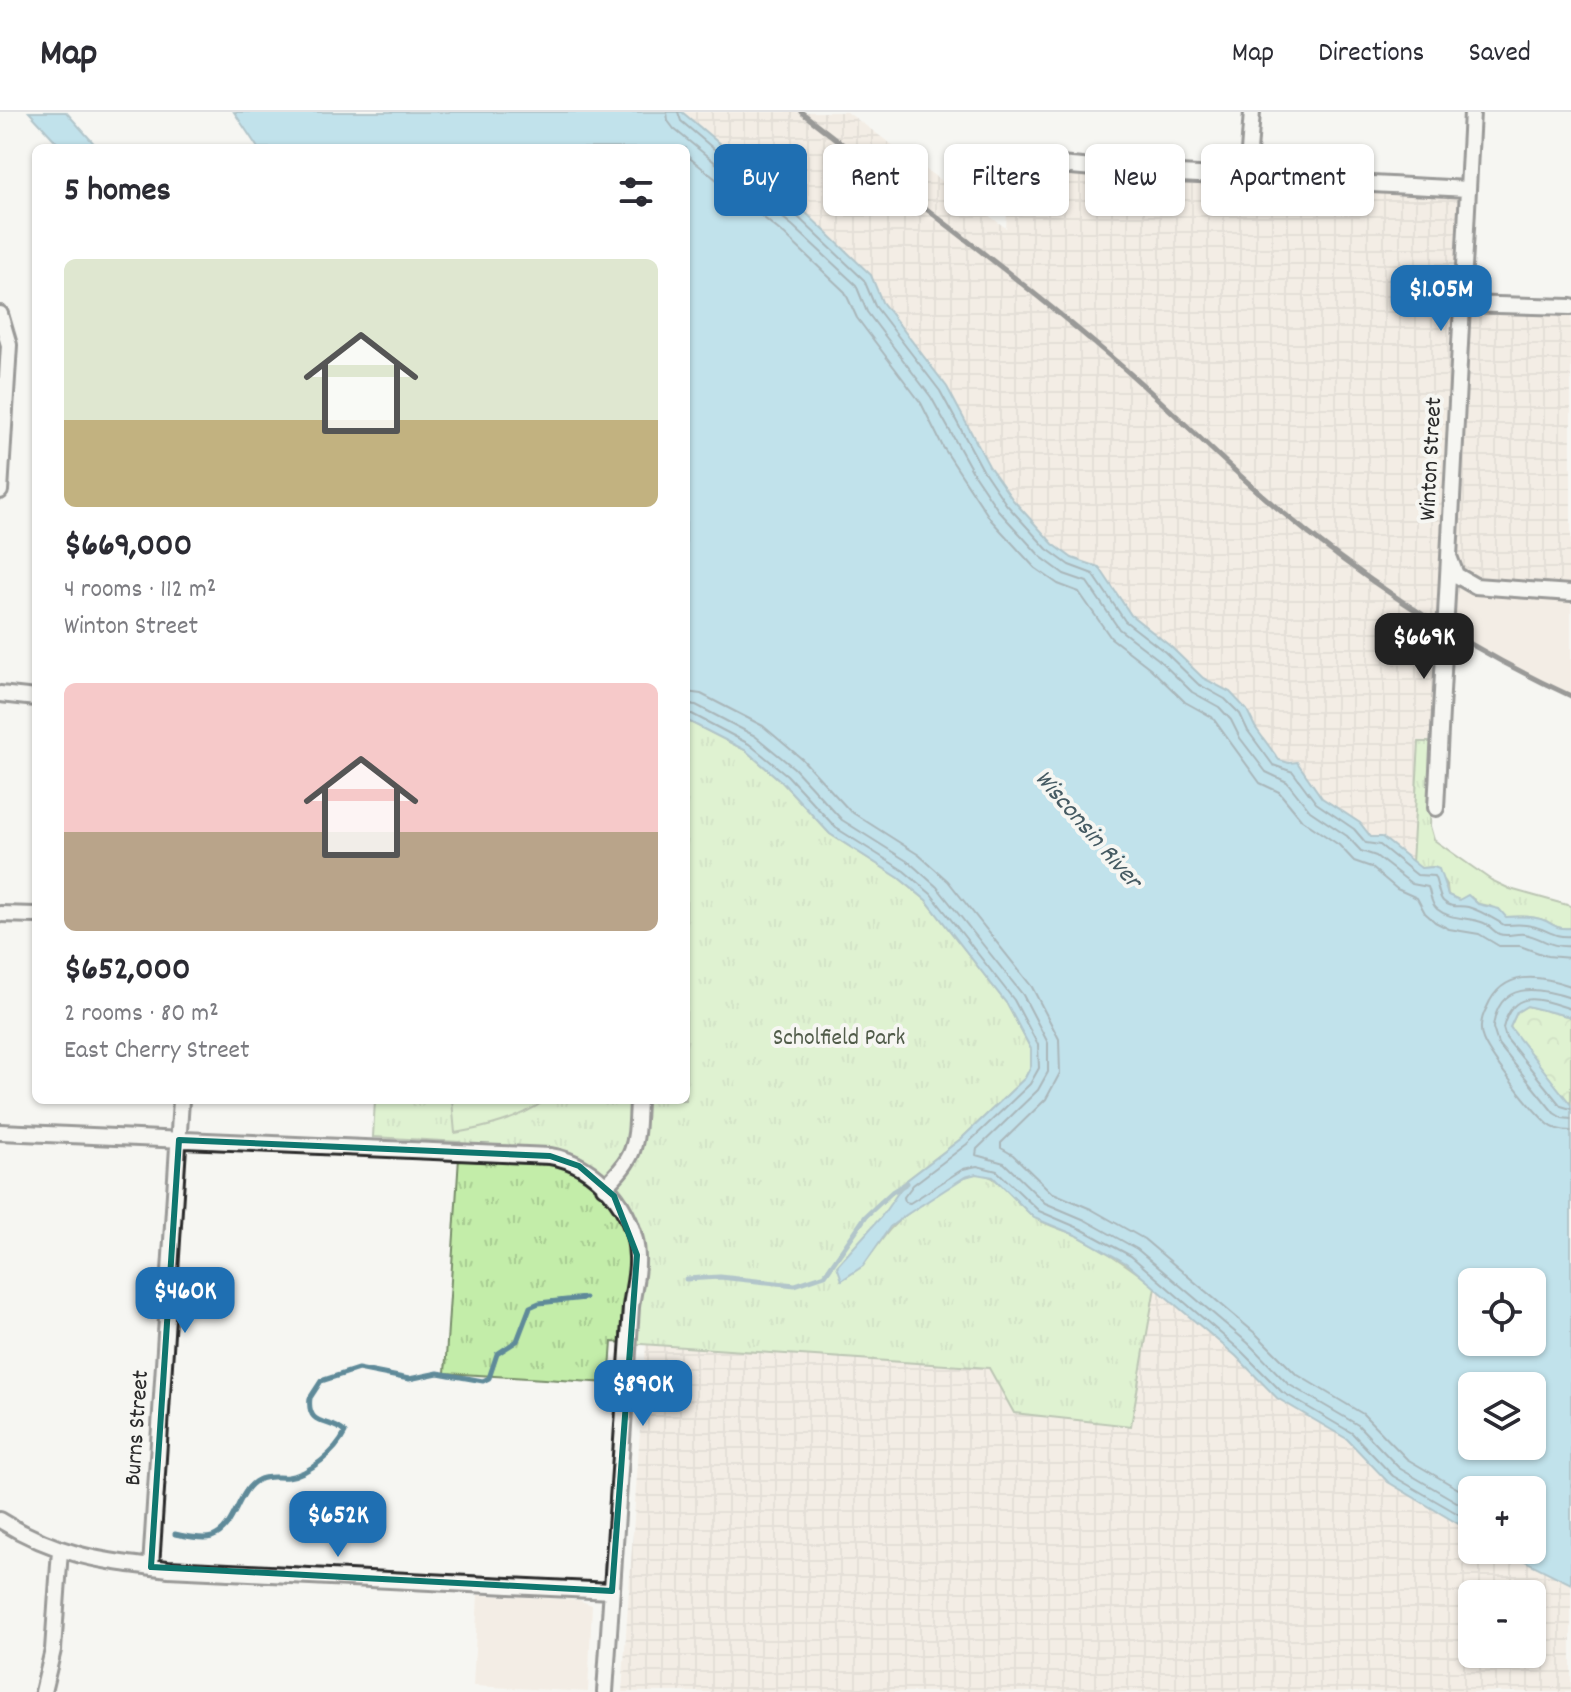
<!DOCTYPE html>
<html lang="en">
<head>
<meta charset="utf-8">
<style>
	body { margin:0; font-family:Dekko,sans-serif; background:#f7f7f7; color:#2b2b33; height:100vh; display:flex; flex-direction:column; font-size:30px; white-space:nowrap }
	* { box-sizing:border-box; margin:0 }
	p { font-size:26px; color:#7c7c81 }
	.icon { flex:none; width:44px; height:44px; fill:none; stroke:currentColor; stroke-width:2; stroke-linecap:round; stroke-linejoin:round }
	.map { position:relative; flex:1; overflow:hidden }
	.panel { position:absolute; left:32px; top:32px; width:658px; height:960px; display:flex; flex-direction:column; background:#fff; border-radius:12px; box-shadow:0 2px 6px #0004 }
	.panel>* { flex:none }
	.top-card { position:absolute; left:714px; top:32px; width:736px; height:72px; display:flex; gap:16px }
	.tools { position:absolute; left:1458px; top:1156px; display:grid; gap:16px }
	.tools a { display:grid; place-items:center; width:88px; height:88px; border-radius:12px; background:#fff; box-shadow:0 2px 6px #0004; font-size:40px }
	.price { position:absolute; translate:-50% -68px; padding:0 18px; border-radius:16px; background:#1f6fb2; color:#fff; font-size:26px; line-height:52px; filter:drop-shadow(0 2px 4px #0008) }
	.price::after { content:''; position:absolute; left:50%; top:48px; width:24px; height:18px; margin-left:-12px; background:inherit; clip-path:polygon(0 0,100% 0,50% 100%) }
	.price.on { background:#222; color:#fff }
	ul { padding:0; list-style:none }
	li { display:grid; align-content:center; gap:16px; height:424px; padding:0 32px }
	li span { display:grid; place-items:center; height:248px; border-radius:12px; color:#555 }
	li>.icon { margin-inline-start:auto }
	span .icon { width:144px; height:144px; fill:#fffc; stroke-width:1 }
	li b { font-size:34px }
	h2 { display:flex; justify-content:space-between; align-items:center; height:96px; padding:0 32px; font-size:34px }
	.chip { padding:0 28px; border-radius:12px; background:#fff; box-shadow:0 2px 6px #0004; font-size:28px; line-height:72px }
	.chip.on { background:#1f6fb2; color:#fff }
	header { display:flex; align-items:center; gap:48px; box-sizing:border-box; height:112px; padding:0 40px; background:#fff; border-bottom:2px solid #e1e1e2 }
	header strong { font-size:38px }
	nav { display:flex; gap:44px; margin-inline-start:auto; font-size:28px }
	.map>svg:first-child { display:block }
	.built { fill:#f0e3d5 }
	.industrial { fill:url(#industrial-grid); fill-rule:evenodd }
	.grass { fill:url(#grass-tufts); stroke:#778c6a; stroke-width:2 }
	.forest { fill:url(#forest-crowns); stroke:#778c6a; stroke-width:2 }
	.pitch { fill:#c3eda9; stroke:#778c6a; stroke-width:2 }
	.water { fill:#82c9e3; stroke:#5f8a99; stroke-width:2; fill-rule:evenodd }
	.lines { fill:none; stroke-linecap:round; stroke-linejoin:round }
	.shore { stroke:#4e6a75; stroke-width:2 }
	.stream { stroke:#5f8a99; stroke-width:5 }
	.minor-casing { stroke:#2b2b2b; stroke-width:20 }
	.minor { stroke:#f6f6f2; stroke-width:14 }
	.rail { stroke:#2b2b2b; stroke-width:5 }
	.marked { fill:none; stroke:#0f766e; stroke-width:6; stroke-linejoin:round }
	.labels { text-anchor:middle; dominant-baseline:central; stroke-width:8; stroke-linejoin:round; paint-order:stroke }
	.street-label { font-size:24px; fill:#2b2b2b; stroke:#f6f6f2 }
	.park-label { font-size:24px; fill:#515c4a; stroke:#f6f6f2 }
	.water-label { font-size:26px; font-style:italic; fill:#455a62; stroke:#f6f6f2 }
</style>
</head>
<body>
<header>
<strong>Map</strong>
<nav><a>Map</a><a>Directions</a><a>Saved</a></nav>
</header>
<div class="map">
<svg width="1571" height="1580" viewBox="0 0 1571 1580">
	<defs>
		<pattern id="industrial-grid" width="8" height="8" patternUnits="userSpaceOnUse" patternTransform="scale(2)"><rect width="8" height="8" fill="#f0e3d5"/><path d="M0 4h8M4 0v8" fill="none" stroke="#cec3b7"/></pattern>
		<pattern id="grass-tufts" width="24" height="20" patternUnits="userSpaceOnUse" patternTransform="scale(2)"><rect width="24" height="20" fill="#c3eda9"/><path d="M3 7l-1-3M5 7V3M7 7l1-3M15 17l-1-3M17 17v-4M19 17l1-3" fill="none" stroke="#a8cb92"/></pattern>
		<pattern id="forest-crowns" width="20" height="18" patternUnits="userSpaceOnUse" patternTransform="scale(2)"><rect width="20" height="18" fill="#c3eda9"/><path d="M2 6a3 3 0 1 1 6 0M12 15a3 3 0 1 1 6 0" fill="none" stroke="#a8cb92"/></pattern>
	</defs>
	<rect width="100%" height="100%" fill="#f6f6f2"/>
	<filter id="ink" filterUnits="userSpaceOnUse"><feTurbulence type="fractalNoise" baseFrequency=".0125" numOctaves="2"/><feDisplacementMap in="SourceGraphic" scale="16" xChannelSelector="R" yChannelSelector="G"/><feConvolveMatrix kernelMatrix="1 2 1 2 8 2 1 2 1" color-interpolation-filters="sRGB"/></filter>
	<g filter="url(#ink)">
		<!-- built -->
		<path class="built" d="M 1458,474 L 1571,480 L 1571,584 L 1454,523 Z
			M 478,1483 L 579,1488 L 592,1493 L 588,1580 L 473,1574 Z"/>
		<!-- industrial -->
		<path class="industrial" d="M 682,0 L 847,0 L 1006,116 L 1011,40 L 1136,50 L 1467,70 L 1461,189 L 1571,193 L 1571,480 L 1458,474 L 1454,523 L 1433,630 L 1419,630 L 1412,751 L 1408,744 L 1382,725 L 1371,725 L 1360,711 L 1322,686 L 1297,651 L 1279,648 L 1255,615 L 1247,598 L 1230,580 L 1203,566 L 1170,534 L 1131,503 L 1099,455 L 1072,446 L 1053,432 L 1013,388 L 989,354 L 913,233 L 882,190 L 871,163 L 805,100 L 781,83 L 776,73 L 766,70 Z
			M 1155,1175 L 1236,1244 L 1277,1286 L 1347,1327 L 1388,1370 L 1472,1420 L 1472,1438 L 1503,1438 L 1571,1472 L 1571,1580 L 622,1580 L 646,1232 L 989,1256 L 1131,1313 ZM 1472,1482 L 1532,1482 L 1532,1542 L 1472,1542 Z"/>
		<!-- grass -->
		<path class="grass" d="M 686,608 L 745,638 L 781,669 L 830,722 L 899,766 L 926,788 L 1007,892 L 1031,937 L 1031,954 L 1025,966 L 962,1026 L 907,1068 L 842,1167 C 875,1151 877,1123 906,1103 C 920,1092 958,1064 975,1062 C 999,1059 1015,1091 1033,1104 C 1045,1114 1064,1117 1078,1124 C 1106,1138 1131,1155 1155,1175 L 1131,1314 L 1014,1301 L 989,1256 L 612,1230 L 609,1271 L 445,1261 L 460,1030 L 373,1025 L 375,988 L 686,988 Z
			M 1419,630 L 1433,630 L 1430,714 L 1434,728 L 1491,768 L 1510,777 L 1571,794 L 1571,816 C 1559,817 1556,815 1546,809 C 1534,803 1518,804 1506,805 L 1490,794 L 1478,792 L 1471,785 L 1459,788 L 1448,783 L 1447,774 L 1434,755 L 1421,756 L 1412,751 Z"/>
		<!-- forest -->
		<path class="forest" d="M 1527,894 L 1571,905 L 1571,993 L 1513,921 L 1510,915 L 1517,900 Z"/>
		<!-- pitch -->
		<path class="pitch" d="M 452,988 L 546,988 C 517,1008 489,1015 455,1021 Z"/>
		<!-- water -->
		<path class="water" d="M 29,0 L 66,0 L 98,36 L 62,36 Z
			M 234,0 L 682,0 L 765,70 L 776,73 L 781,83 L 805,100 L 871,163 L 882,190 L 947,275 L 989,354 L 1013,388 L 1053,432 L 1072,446 L 1099,455 L 1131,503 L 1170,534 L 1203,566 L 1230,580 L 1247,598 L 1255,615 L 1279,648 L 1289,651 L 1297,650 L 1322,686 L 1360,711 L 1371,725 L 1382,725 L 1421,756 L 1434,755 L 1439,757 L 1448,783 L 1459,788 L 1468,783 L 1478,792 L 1499,797 L 1506,805 C 1518,804 1534,803 1546,809 C 1556,815 1559,817 1571,816 L 1571,905 L 1527,894 L 1517,900 L 1510,915 L 1571,993 L 1571,1472 L 1503,1438 L 1532,1438 L 1532,1378 L 1472,1378 L 1472,1420 L 1388,1370 L 1347,1327 L 1277,1286 L 1236,1244 L 1126,1151 L 1078,1124 L 1034,1106 L 993,1065 L 976,1062 L 965,1065 L 906,1103 L 890,1115 L 863,1154 L 842,1168 L 837,1154 L 881,1105 L 907,1068 L 962,1026 L 1025,966 L 1031,954 L 1031,937 L 1007,892 L 926,788 L 899,766 L 830,722 L 781,669 L 745,638 L 686,608 L 686,36 L 258,36 ZM 1472,1170 L 1532,1170 L 1532,1230 L 1472,1230 ZM 1472,1274 L 1532,1274 L 1532,1334 L 1472,1334 Z"/>
		<g class="lines">
			<!-- shore -->
			<path class="shore" d="M 667,0 L 668,9 L 674,17 L 793,114 L 856,173 L 867,200 L 931,285 L 975,364 L 998,398 L 1041,445 L 1064,462 L 1087,470 L 1119,517 L 1158,547 L 1192,580 L 1219,595 L 1231,608 L 1240,626 L 1266,660 L 1287,670 L 1310,699 L 1347,724 L 1361,739 L 1376,744 L 1412,772 L 1428,775 C 1431,782 1430,791 1437,797 C 1451,809 1469,804 1484,811 C 1489,813 1493,819 1499,822 C 1507,825 1515,821 1524,822 C 1542,825 1550,836 1571,834
				M 678,0 L 681,9 L 760,76 L 770,80 L 775,88 L 799,106 L 864,168 L 875,194 L 940,279 L 983,358 L 1006,392 L 1047,437 L 1069,453 L 1093,462 L 1125,509 L 1165,540 L 1198,572 L 1225,587 L 1240,602 L 1248,619 L 1273,653 L 1293,660 L 1316,691 L 1354,717 L 1366,731 L 1380,733 L 1417,763 L 1434,764 C 1438,771 1438,784 1443,789 C 1451,797 1460,793 1468,795 C 1482,799 1492,806 1504,813 C 1514,813 1521,811 1532,814 C 1547,817 1554,826 1571,824
				M 686,43 L 785,123 L 845,180 L 857,206 L 921,291 L 943,335 L 991,408 L 1035,456 L 1058,472 L 1079,480 L 1111,526 L 1150,556 L 1185,590 L 1212,605 L 1260,671 L 1279,680 L 1302,708 L 1339,733 L 1354,749 L 1371,755 L 1397,777 L 1417,786 L 1425,801 L 1435,810 L 1449,817 L 1479,822 L 1499,834 L 1520,834 L 1547,844 L 1571,846
				M 686,580 L 701,582 L 763,614 L 802,647 L 850,699 L 919,743 L 948,769 L 1032,875 L 1059,927 L 1060,961 L 1046,987 L 1001,1031 L 1001,1036 L 1013,1043 L 1051,1080 L 1091,1097 L 1144,1127 L 1256,1222 L 1296,1262 L 1363,1302 L 1407,1347 L 1472,1385
				M 686,592 L 696,593 L 755,624 L 794,656 L 842,708 L 910,751 L 937,775 L 1023,883 L 1048,931 L 1048,960 L 1038,978 L 977,1037 L 976,1043 L 1004,1051 L 1045,1091 L 1085,1108 L 1137,1137 L 1248,1231 L 1288,1272 L 1358,1313 L 1399,1356 L 1472,1399
				M 686,602 L 692,602 L 749,632 L 787,663 L 836,716 L 904,759 L 931,782 L 1014,888 L 1038,933 L 1039,956 L 1030,972 L 967,1032 L 913,1073 L 904,1085 L 905,1090 L 910,1091 L 963,1057 L 977,1054 L 997,1059 L 1039,1099 L 1081,1117 L 1131,1144 L 1241,1239 L 1282,1280 L 1352,1321 L 1393,1364 L 1472,1410
				M 1571,874 C 1539,863 1503,857 1487,895 C 1482,904 1479,913 1482,924 C 1486,941 1534,1000 1548,1012 C 1555,1018 1562,1019 1571,1019
				M 1571,886 C 1537,875 1498,868 1493,916 L 1498,932 L 1554,1001 L 1562,1006 L 1571,1007
				M 1571,897 C 1540,887 1513,875 1503,916 L 1506,926 L 1561,994 L 1571,997"/>
			<!-- stream -->
			<path class="stream" d="M 686,1167 L 720,1165 L 795,1173 L 825,1163 L 866,1104 L 892,1080 L 907,1071
				M 175,1422 C 186,1424 201,1428 212,1425 C 236,1417 237,1378 258,1368 C 267,1363 278,1366 288,1365 C 310,1362 336,1339 345,1321 C 333,1306 306,1317 310,1286 L 321,1269 L 358,1257 L 409,1267 L 438,1261 L 483,1269 L 489,1266 L 497,1242 L 517,1229 L 530,1195 L 539,1191 L 585,1186"/>
			<defs>
				<path id="minor" d="M 1013,49 L 1140,60 L 1468,77
					M 1247,66 L 1252,0
					M 1461,192 L 1571,195
					M 0,202 L 9,233 L 0,379
					M 1450,447 L 1456,463 L 1475,474 L 1571,481
					M 0,582 L 36,586
					M 1436,696 L 1472,0
					M 0,802 L 36,803
					M 0,1020 L 550,1044 C 596,1051 636,1098 637,1145 C 638,1162 633,1178 631,1195 L 605,1580
					M 604,1075 C 638,1044 636,1031 638,988
					M 0,1408 C 58,1444 101,1449 168,1457 L 612,1479
					M 151,1455 L 181,988
					M 43,1580 L 53,1538 L 60,1438"/>
			</defs>
			<!-- minor casing -->
			<use href="#minor" class="minor-casing"/>
			<!-- minor -->
			<use href="#minor" class="minor"/>
			<!-- rail -->
			<path class="rail" d="M 801,0 C 907,83 1017,164 1119,252 C 1173,298 1222,350 1276,395 C 1366,470 1464,535 1571,584"/>
		</g>
	</g>
	<!-- marked area -->
	<path d="M0 0H1571V1580H0ZM 179,1028 L 550,1044 L 579,1054 L 614,1084 L 637,1143 L 612,1479 L 151,1455 Z" fill="#f6f6f2" fill-opacity=".55" fill-rule="evenodd"/>
	<path class="marked" d="M 179,1028 L 550,1044 L 579,1054 L 614,1084 L 637,1143 L 612,1479 L 151,1455 Z"/>
	<g class="labels">
		<!-- street labels -->
		<g class="street-label">
			<text transform="translate(1432 347) rotate(-87)">Winton Street</text>
			<text transform="translate(138 1316) rotate(-86)">Burns Street</text>
		</g>
		<!-- park labels -->
		<g class="park-label">
			<text x="839" y="927">Scholfield Park</text>
		</g>
		<!-- water labels -->
		<g class="water-label">
			<text transform="translate(1087 718) rotate(49)">Wisconsin River</text>
		</g>
	</g>
</svg>
<div class="tools">
<a><svg class="icon" aria-label="locate" viewBox="0 0 24 24"><circle cx="12" cy="12" r="6"/><path d="M12 2v4M12 18v4M2 12h4M18 12h4"/></svg></a>
<a><svg class="icon" aria-label="layers" viewBox="0 0 24 24"><path d="M12 4l9 5-9 5-9-5zM3 14l9 5 9-5"/></svg></a>
<a>+</a>
<a>−</a>
</div>
<b class="price" style="left:1441px;top:221px">$1.05M</b>
<b class="price on" style="left:1424px;top:569px">$669K</b>
<b class="price" style="left:185px;top:1223px">$460K</b>
<b class="price" style="left:643px;top:1316px">$890K</b>
<b class="price" style="left:338px;top:1447px">$652K</b>
<div class="top-card">
<a class="chip on">Buy</a>
<a class="chip">Rent</a>
<a class="chip">Filters</a>
<a class="chip">New</a>
<a class="chip">Apartment</a>
</div>
<section class="panel">
<h2>5 homes<svg class="icon" aria-label="filters" viewBox="0 0 24 24"><path d="M4 7h16M4 17h16"/><circle cx="9" cy="7" r="2"/><circle cx="15" cy="17" r="2"/></svg></h2>
<ul>
<li><span style="background:linear-gradient(#dfe7d0 65%,#c2b280 0)"><svg class="icon" aria-label="home" viewBox="0 0 24 24"><path d="M3 11l9-7 9 7M6 9v11h12V9"/></svg></span><div><b>$669,000</b><p>4 rooms · 112 m²</p><p>Winton Street</p></div></li>
<li><span style="background:linear-gradient(#f6c9c9 60%,#b9a48a 0)"><svg class="icon" aria-label="home" viewBox="0 0 24 24"><path d="M3 11l9-7 9 7M6 9v11h12V9"/></svg></span><div><b>$652,000</b><p>2 rooms · 80 m²</p><p>East Cherry Street</p></div></li>
</ul>
</section>
</div>
</body>
</html>
